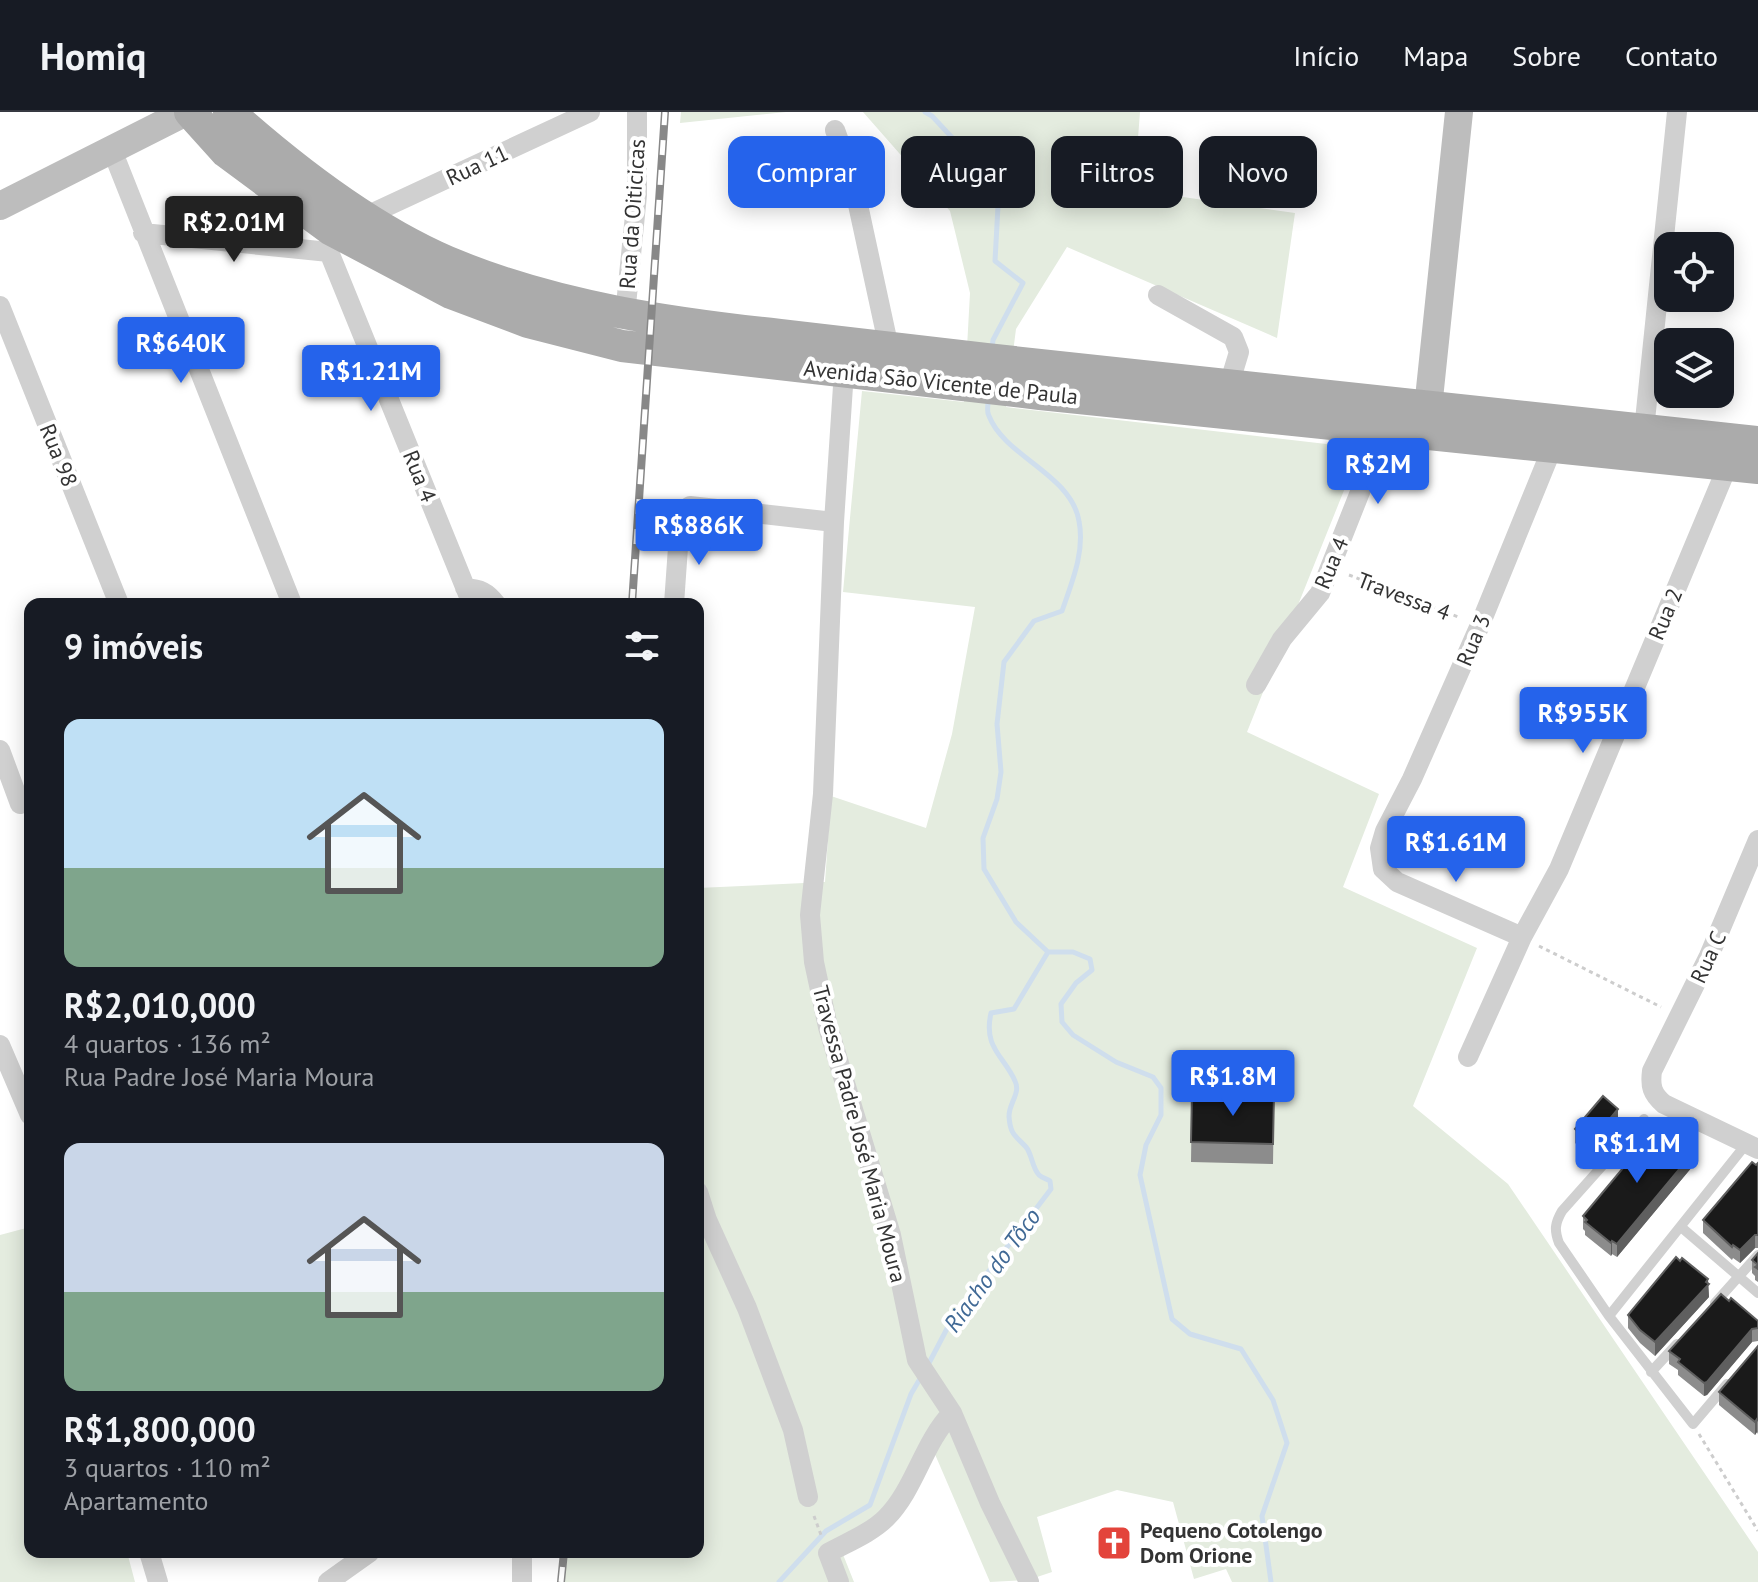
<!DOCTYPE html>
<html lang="pt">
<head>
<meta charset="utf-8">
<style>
	body { margin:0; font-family:"PT Sans",sans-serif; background:#20242c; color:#f1f3f6; height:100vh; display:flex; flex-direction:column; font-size:30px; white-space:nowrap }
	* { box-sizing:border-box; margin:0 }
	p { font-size:26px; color:#9ea1a6 }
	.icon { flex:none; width:44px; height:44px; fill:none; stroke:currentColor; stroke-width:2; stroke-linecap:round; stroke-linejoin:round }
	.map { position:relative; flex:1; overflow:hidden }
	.panel { position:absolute; left:24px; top:486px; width:680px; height:960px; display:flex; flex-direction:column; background:#171b24; border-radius:16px; box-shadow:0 4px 20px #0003 }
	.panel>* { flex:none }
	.hud { position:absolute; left:728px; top:24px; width:760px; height:72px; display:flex; gap:16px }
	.controls { position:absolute; left:1654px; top:120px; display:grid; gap:16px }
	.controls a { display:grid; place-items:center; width:80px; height:80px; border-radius:16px; background:#171b24; box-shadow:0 4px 20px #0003; font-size:40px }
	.price { position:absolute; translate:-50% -68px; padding:0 18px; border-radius:8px; background:#2563eb; color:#fff; font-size:26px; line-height:52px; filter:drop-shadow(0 2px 4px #0008) }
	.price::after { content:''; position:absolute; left:50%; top:48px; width:24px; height:18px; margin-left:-12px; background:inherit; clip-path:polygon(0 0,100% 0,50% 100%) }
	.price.active { background:#222; color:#fff }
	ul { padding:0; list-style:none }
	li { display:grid; align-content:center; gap:16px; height:424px; padding:0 40px }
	li span { display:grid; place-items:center; height:248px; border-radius:16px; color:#555 }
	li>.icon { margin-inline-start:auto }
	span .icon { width:144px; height:144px; fill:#fffc; stroke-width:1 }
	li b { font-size:34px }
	h2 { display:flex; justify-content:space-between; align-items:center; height:96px; padding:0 40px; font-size:34px }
	.tag { padding:0 28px; border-radius:16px; background:#171b24; box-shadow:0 4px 20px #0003; font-size:28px; line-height:72px }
	.tag.active { background:#2563eb; color:#fff }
	header { display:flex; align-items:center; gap:48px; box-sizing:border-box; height:112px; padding:0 40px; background:#171b24; border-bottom:2px solid #363941 }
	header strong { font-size:38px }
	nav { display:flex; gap:44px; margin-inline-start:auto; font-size:28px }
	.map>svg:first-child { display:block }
	.green { fill:#e4ecdf }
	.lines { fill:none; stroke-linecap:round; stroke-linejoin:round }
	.stream { stroke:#cfdeed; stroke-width:5 }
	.path { stroke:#cdcdcd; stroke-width:3; stroke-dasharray:4 4; stroke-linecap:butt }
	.lane { stroke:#d0d0d0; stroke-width:10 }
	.street { stroke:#d0d0d0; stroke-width:20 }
	.secondary { stroke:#bdbdbd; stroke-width:28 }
	.primary { stroke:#ababab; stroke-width:32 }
	.rail-casing { stroke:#888; stroke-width:8 }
	.rail { stroke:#fff; stroke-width:5; stroke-dasharray:15; stroke-linecap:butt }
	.wall { fill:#8c8c8c }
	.shaded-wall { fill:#5f5f5f }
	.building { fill:#1a1a1a; stroke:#5f5f5f; stroke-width:2 }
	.labels { text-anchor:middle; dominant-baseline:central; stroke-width:8; stroke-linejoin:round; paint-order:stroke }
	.street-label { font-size:22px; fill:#333; stroke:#fff }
	.poi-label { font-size:22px; font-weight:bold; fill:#333; stroke:#fff; text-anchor:start }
	.water-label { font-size:24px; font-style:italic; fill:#406995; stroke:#fff }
</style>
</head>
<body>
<header>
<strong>Homiq</strong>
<nav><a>Início</a><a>Mapa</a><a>Sobre</a><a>Contato</a></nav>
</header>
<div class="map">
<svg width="1758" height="1470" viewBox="0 0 1758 1470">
	<rect width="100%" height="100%" fill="#fff"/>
	<!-- green -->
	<path class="green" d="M 681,0 L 786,0 L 680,11 Z
		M 863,0 L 1140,0 L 1134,78 L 1295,101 L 1277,226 L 1067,135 L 1016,217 L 1006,295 L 1361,336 L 1247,620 L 1379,682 L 1343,775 L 1477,836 L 1413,994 L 1508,1072 L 1758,1440 L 1758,1470 L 1232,1470 L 1226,1457 L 1194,1467 L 1173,1390 L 1117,1378 L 1037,1405 L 1052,1460 L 1028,1468 L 990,1470 L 931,1333 L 889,1410 L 842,1440 L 854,1470 L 561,1470 L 564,1440 L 698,1440 L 698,776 L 825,770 L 831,684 L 926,716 L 952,622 L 975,495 L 843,480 L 862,279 L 964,290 L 970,181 L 950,99 Z
		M 30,1115 L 30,1440 L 127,1440 L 135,1470 L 0,1470 L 0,1123 Z"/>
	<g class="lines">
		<!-- stream -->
		<path class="stream" d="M 925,0 L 932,4 L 999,76 L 995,149 L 1023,171 L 993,228 L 992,236
			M 989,286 C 988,292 986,299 989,304 C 1005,345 1071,362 1079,409 C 1085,440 1072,470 1062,499 L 1034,509 L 1004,550 L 997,612 L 1001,660 L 997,687 L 983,726 L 984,757 L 1016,810 L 1048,840 L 1073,840 L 1090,847 L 1092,858 L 1076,871 L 1061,892 L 1062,910 L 1073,923 L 1116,950 L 1153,965 L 1161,976 L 1161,1003 L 1146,1033 L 1140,1063 L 1172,1207 L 1190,1222 L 1241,1237 L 1273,1288 L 1287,1331 L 1262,1404 L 1271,1470
			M 928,1253 L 951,1209 L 1051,1077 L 1050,1069 C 1047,1067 1042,1066 1039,1063 C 1032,1056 1032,1042 1026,1035 C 1016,1024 1010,1023 1009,1004 C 1009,991 1021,981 1015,969 C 1004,944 983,936 991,901 L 1014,897 L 1048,840
			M 779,1470 L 826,1419 L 870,1393 L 911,1282 L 921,1265"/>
		<!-- path -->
		<path class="path" d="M 1349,463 L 1461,506
			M 1539,834 L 1661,895
			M 1699,1322 L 1758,1419
			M 814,1404 L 821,1423"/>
		<!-- lane -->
		<path class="lane" d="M 1644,1007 L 1562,1099 C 1555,1111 1554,1118 1559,1131 L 1609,1204 L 1693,1312 L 1727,1272
			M 1681,1115 L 1758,1181
			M 1715,1191 L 1758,1143
			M 1609,1204 L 1747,1031
			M 1651,1260 L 1677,1232"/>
		<!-- street -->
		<path class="street" d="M 835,18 L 852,65 L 889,236
			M 112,38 L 292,492
			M 364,105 L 590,0
			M 330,117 L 329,140 L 472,492
			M 143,121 L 329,140
			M 1158,183 L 1233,225 L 1239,240 L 1229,273
			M 0,194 L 119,492
			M 625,203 L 637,83 L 637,0
			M 844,259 L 834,410 L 823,682 L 810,803 L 814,850 L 828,915 L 891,1123 L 917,1248 L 952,1301 L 990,1391 L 1029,1470
			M 1644,318 L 1677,0
			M 465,476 C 480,477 487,480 496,492
			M 674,492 L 680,407 L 684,398 L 690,394 L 834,410
			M 1256,573 L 1282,527 L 1320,481 L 1385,317
			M 0,638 L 20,692
			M 1758,728 L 1709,844 L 1652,959 C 1650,974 1652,982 1664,992 L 1758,1037
			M 1522,825 L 1397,770 L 1383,757 L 1380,736 L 1385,719 L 1412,667 L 1480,513 L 1553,334
			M 0,933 L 30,1003
			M 1468,945 L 1522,825 L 1559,757 L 1728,353
			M 698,1080 L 707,1108 L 747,1196 L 793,1318 L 808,1385
			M 149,1440 L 158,1470
			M 328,1470 L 370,1440
			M 522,1470 L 522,1440
			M 839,1470 L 828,1441 C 846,1431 871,1421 886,1406 C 915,1377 923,1331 952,1301"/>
		<!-- secondary -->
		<path class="secondary" d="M 0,94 L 186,0
			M 1428,296 L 1459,0"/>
		<!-- primary -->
		<path class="primary" d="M 190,0 L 226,40 L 330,117 L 451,181 L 528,210 L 622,234 L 1040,282 L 1758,356
			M 229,0 C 294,58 379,123 460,155 C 563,196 671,211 780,223 C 849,231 918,239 986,247 C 1244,275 1501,303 1758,330"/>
		<defs>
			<path id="rail" d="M 632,492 L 665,0
				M 561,1470 L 564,1440"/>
		</defs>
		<!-- rail casing -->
		<use href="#rail" class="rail-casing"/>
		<!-- rail -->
		<use href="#rail" class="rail"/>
	</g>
	<!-- wall -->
	<path class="wall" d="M 1192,980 L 1274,981 L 1273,1052 L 1191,1050 Z
		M 1618,1010 L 1590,1044 L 1575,1031 L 1575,1017 Z
		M 1690,1040 L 1692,1055 L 1617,1145 L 1612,1142 L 1611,1144 L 1585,1123 L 1585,1119 L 1583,1117 L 1583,1104 Z
		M 1758,1051 L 1758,1136 L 1755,1136 L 1740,1151 L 1733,1146 L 1732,1148 L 1703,1121 L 1703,1108 Z
		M 1758,1141 L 1758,1170 L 1755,1168 L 1755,1164 L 1752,1161 L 1752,1148 Z
		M 1708,1171 L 1709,1185 L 1655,1244 L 1640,1231 L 1628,1216 L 1628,1203 Z
		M 1729,1189 L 1758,1209 L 1758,1229 L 1752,1230 L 1707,1283 L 1704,1284 L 1678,1263 L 1678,1258 L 1669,1252 L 1669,1239 Z
		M 1758,1234 L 1758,1322 L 1757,1320 L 1755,1323 L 1719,1293 L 1719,1280 Z"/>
	<!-- shaded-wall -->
	<path class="shaded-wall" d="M 1618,997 L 1618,1010 L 1590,1044 L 1590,1031 Z
		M 1690,1036 L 1690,1045 L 1692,1042 L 1692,1055 L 1617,1145 L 1617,1132 Z
		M 1755,1123 L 1755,1136 L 1740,1151 L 1740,1138 Z
		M 1612,1129 L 1612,1142 L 1611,1144 L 1611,1131 Z
		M 1708,1167 L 1709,1185 L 1655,1244 L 1655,1230 Z
		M 1752,1217 L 1752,1230 L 1707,1283 L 1704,1284 L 1704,1271 Z
		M 1757,1307 L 1757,1320 L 1755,1323 L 1755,1310 Z"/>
	<!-- building -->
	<path class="building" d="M 1192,980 L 1274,981 L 1273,1032 L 1191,1030 Z
		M 1603,984 L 1618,997 L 1590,1031 L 1575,1017 Z
		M 1658,1014 L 1662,1017 L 1664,1015 L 1690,1036 L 1688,1039 L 1692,1042 L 1617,1132 L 1612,1129 L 1611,1131 L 1585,1110 L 1587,1108 L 1583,1104 Z
		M 1752,1050 L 1756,1053 L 1758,1051 L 1758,1123 L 1755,1123 L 1740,1138 L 1733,1133 L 1732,1135 L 1703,1108 Z
		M 1758,1141 L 1758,1157 L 1755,1155 L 1758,1153 L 1752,1148 Z
		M 1676,1145 L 1680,1149 L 1682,1146 L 1708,1167 L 1706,1170 L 1709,1172 L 1655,1230 L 1640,1218 L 1628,1203 Z
		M 1721,1182 L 1729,1189 L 1731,1186 L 1758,1209 L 1758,1216 L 1752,1217 L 1707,1270 L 1704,1271 L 1678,1250 L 1680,1247 L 1669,1239 Z
		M 1758,1234 L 1758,1309 L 1757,1307 L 1755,1310 L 1719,1280 Z"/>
	<!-- icons -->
	<defs>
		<symbol id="church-square" viewBox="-11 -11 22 22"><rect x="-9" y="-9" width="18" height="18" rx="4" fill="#e3443b" stroke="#fff"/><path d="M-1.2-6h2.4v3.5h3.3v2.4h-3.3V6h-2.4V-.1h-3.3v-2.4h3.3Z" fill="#fff"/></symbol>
	</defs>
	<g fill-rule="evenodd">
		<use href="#church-square" x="1094" y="1411" width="40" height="40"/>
	</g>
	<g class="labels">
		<!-- street labels -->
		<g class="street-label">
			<text transform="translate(477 53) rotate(-25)">Rua 11</text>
			<text transform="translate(632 102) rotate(-86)">Rua da Oiticicas</text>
			<text transform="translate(941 270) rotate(6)">Avenida São Vicente de Paula</text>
			<text transform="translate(59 343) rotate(68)">Rua 98</text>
			<text transform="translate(420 364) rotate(68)">Rua 4</text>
			<text transform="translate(1331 451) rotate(-67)">Rua 4</text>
			<text transform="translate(1404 484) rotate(21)">Travessa 4</text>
			<text transform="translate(1665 502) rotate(-67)">Rua 2</text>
			<text transform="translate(1473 528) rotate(-67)">Rua 3</text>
			<text transform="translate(1708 845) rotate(-65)">Rua C</text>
			<text transform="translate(860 1022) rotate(75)">Travessa Padre José Maria Moura</text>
		</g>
		<!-- poi labels -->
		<g class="poi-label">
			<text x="1140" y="1418">Pequeno Cotolengo<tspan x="1140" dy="25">Dom Orione</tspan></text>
		</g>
		<!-- water labels -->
		<g class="water-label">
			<text transform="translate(992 1158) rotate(-54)">Riacho do Tôco</text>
		</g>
	</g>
</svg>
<div class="controls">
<a><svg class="icon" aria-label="locate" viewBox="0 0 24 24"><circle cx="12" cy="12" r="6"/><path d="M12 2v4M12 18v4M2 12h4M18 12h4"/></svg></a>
<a><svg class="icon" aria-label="layers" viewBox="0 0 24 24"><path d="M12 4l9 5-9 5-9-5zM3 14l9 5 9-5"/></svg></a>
</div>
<b class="price active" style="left:234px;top:152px">R$2.01M</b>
<b class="price" style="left:181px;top:273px">R$640K</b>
<b class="price" style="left:371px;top:301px">R$1.21M</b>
<b class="price" style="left:1378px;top:394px">R$2M</b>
<b class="price" style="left:699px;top:455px">R$886K</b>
<b class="price" style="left:1583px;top:643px">R$955K</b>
<b class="price" style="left:1456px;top:772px">R$1.61M</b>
<b class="price" style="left:1233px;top:1006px">R$1.8M</b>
<b class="price" style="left:1637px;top:1073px">R$1.1M</b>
<div class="hud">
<a class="tag active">Comprar</a>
<a class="tag">Alugar</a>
<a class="tag">Filtros</a>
<a class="tag">Novo</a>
</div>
<section class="panel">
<h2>9 imóveis<svg class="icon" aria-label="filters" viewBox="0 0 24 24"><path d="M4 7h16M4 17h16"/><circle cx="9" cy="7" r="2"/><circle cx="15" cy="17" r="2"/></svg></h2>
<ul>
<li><span style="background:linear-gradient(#bfe0f5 60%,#7fa58c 0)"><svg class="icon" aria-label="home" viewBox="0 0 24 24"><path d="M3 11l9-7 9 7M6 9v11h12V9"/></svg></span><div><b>R$2,010,000</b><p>4 quartos · 136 m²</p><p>Rua Padre José Maria Moura</p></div></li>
<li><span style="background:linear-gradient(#c9d6e8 60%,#7fa58c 0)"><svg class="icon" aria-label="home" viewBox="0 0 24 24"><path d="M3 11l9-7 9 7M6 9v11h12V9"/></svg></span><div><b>R$1,800,000</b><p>3 quartos · 110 m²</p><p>Apartamento</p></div></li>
</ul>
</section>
</div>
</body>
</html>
